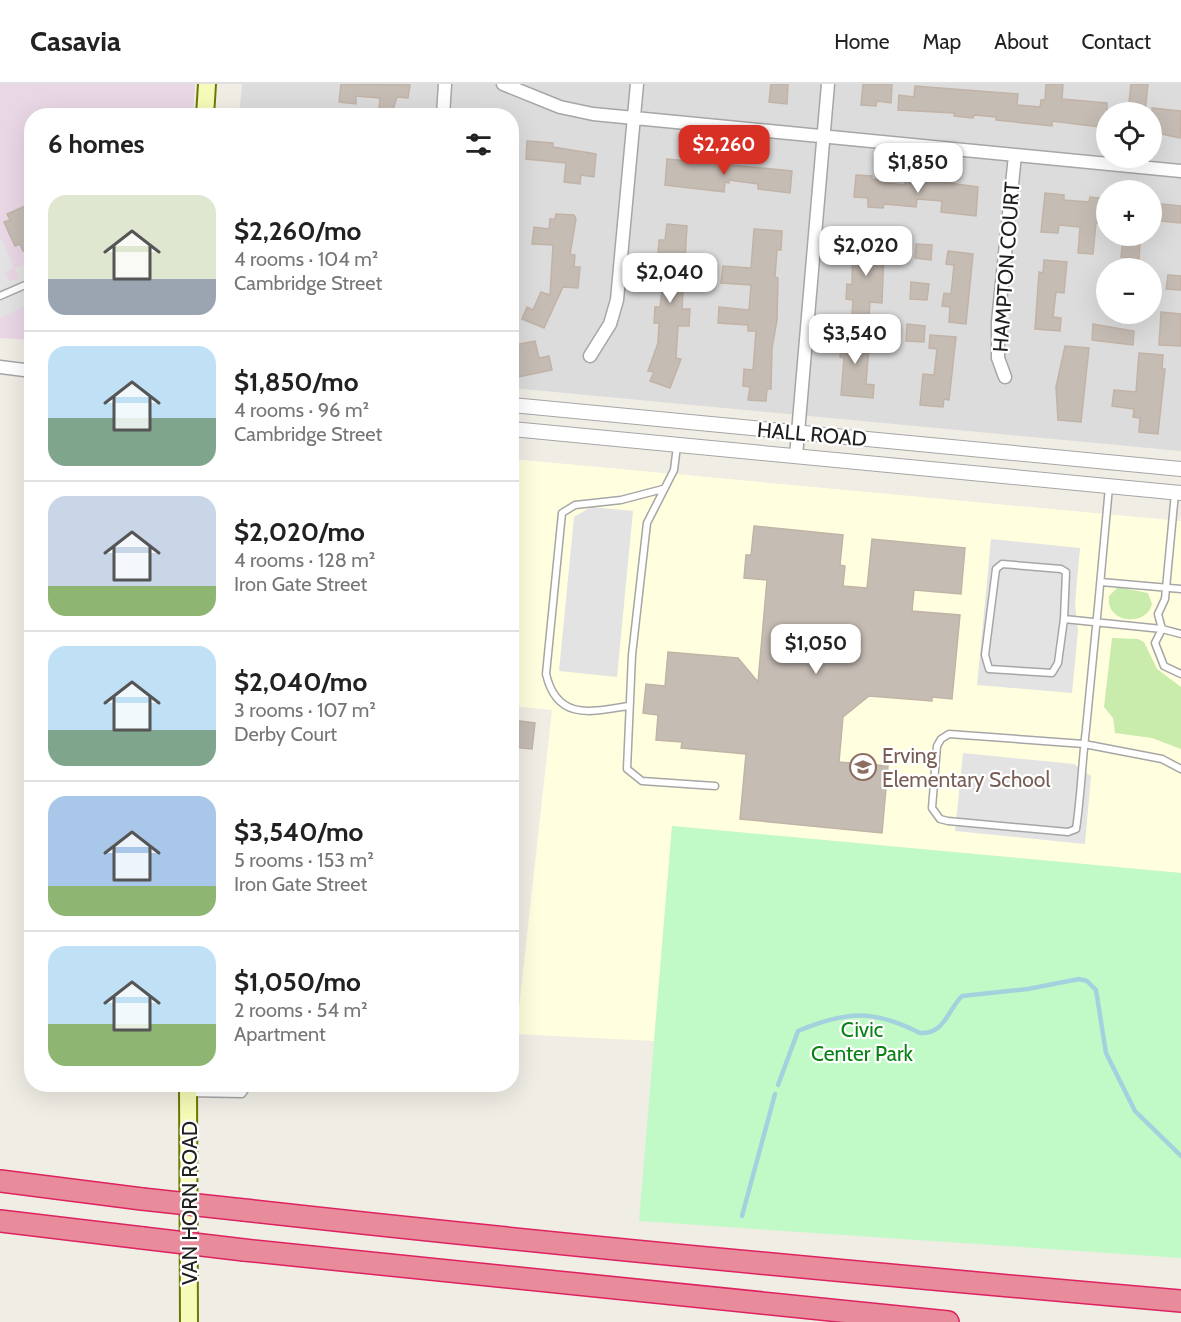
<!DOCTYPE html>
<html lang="en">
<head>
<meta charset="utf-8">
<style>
	body { margin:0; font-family:Cabin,sans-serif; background:#f6f6f6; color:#222; height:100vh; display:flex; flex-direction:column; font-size:22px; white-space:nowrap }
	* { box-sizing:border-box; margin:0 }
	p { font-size:20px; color:#767676 }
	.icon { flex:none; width:33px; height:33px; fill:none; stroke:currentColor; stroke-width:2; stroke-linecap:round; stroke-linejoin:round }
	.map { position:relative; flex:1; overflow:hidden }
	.panel { position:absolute; left:24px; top:24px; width:495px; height:984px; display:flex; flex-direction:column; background:#fff; border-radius:24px; box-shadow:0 6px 24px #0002 }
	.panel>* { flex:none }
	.controls { position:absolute; left:1096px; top:18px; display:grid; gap:12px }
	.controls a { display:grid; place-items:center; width:66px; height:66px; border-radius:50%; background:#fff; box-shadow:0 6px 24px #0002; font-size:30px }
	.price { position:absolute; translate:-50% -51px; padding:0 14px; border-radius:12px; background:#fff; color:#222; font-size:20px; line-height:39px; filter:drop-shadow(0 2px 3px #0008) }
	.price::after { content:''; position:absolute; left:50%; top:36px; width:18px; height:14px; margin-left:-9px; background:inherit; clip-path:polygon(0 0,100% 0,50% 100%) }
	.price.on { background:#d93025; color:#fff }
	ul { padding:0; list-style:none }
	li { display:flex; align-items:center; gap:18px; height:150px; padding:0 24px }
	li+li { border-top:2px solid #e0e0e0 }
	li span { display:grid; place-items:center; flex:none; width:168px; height:120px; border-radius:18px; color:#555 }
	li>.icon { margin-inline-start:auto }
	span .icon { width:72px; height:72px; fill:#fffc; stroke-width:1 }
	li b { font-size:26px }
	h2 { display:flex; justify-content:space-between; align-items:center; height:72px; padding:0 24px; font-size:26px }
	header { display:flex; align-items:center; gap:36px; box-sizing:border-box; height:84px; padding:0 30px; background:#fff; border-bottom:2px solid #e0e0e0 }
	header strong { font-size:28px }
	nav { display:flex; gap:33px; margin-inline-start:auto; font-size:21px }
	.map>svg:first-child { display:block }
	.residential { fill:#dddcdc; fill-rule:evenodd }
	.industrial { fill:#e9d7e6 }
	.education { fill:#ffffdf }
	.grass { fill:#c9ebab }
	.park { fill:#c2fac7 }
	.parking { fill:#e3e3e3 }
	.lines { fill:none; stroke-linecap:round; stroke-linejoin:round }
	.stream { stroke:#a5d1de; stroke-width:4.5 }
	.building { fill:#c5bcb4; stroke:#c2b3a7; stroke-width:1.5 }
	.service-casing { stroke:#a6a6a6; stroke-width:9 }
	.minor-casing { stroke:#a6a6a6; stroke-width:15 }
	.tertiary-casing { stroke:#a6a6a6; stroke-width:16 }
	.secondary-casing { stroke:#6b7903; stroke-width:20 }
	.motorway-casing { stroke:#de2260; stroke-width:24 }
	.service { stroke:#fff; stroke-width:6 }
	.minor { stroke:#fff; stroke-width:12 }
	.tertiary { stroke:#fff; stroke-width:14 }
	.secondary { stroke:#f6fbb9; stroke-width:16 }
	.motorway { stroke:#e88c9c; stroke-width:21 }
	.motorway-bridge-casing { stroke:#de2260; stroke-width:24; stroke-linecap:butt }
	.motorway-bridge { stroke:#e88c9c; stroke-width:21 }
	.labels { text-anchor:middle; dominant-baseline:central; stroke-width:4.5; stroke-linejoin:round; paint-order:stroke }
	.street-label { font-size:21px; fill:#1f1f1f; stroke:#fff }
	.education-label { font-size:21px; fill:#785e54; stroke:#fff; text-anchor:start }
	.park-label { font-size:21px; fill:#0a8115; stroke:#fff }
</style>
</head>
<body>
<header>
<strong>Casavia</strong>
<nav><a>Home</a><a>Map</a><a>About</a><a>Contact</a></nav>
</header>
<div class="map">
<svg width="1181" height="1238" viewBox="0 0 1181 1238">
	<rect width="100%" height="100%" fill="#f0ede5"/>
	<!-- residential -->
	<path class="residential" d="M 242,0 L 1181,0 L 1181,367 L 512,304 L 512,32 L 239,32 ZM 1107,28 L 1152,28 L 1152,74 L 1107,74 ZM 1107,106 L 1152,106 L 1152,152 L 1107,152 ZM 1107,184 L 1152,184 L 1152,230 L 1107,230 Z"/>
	<!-- industrial -->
	<path class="industrial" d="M 0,0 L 195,0 L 193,31 L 32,32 L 31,256 L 0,254 Z"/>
	<!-- education -->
	<path class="education" d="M 512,375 L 1181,437 L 1181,789 L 672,742 L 654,957 L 516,950 L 552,626 L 512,622 Z"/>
	<!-- grass -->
	<path class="grass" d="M 1118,503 L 1148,509 L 1152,520 C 1147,543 1105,540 1109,512 Z
		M 1112,554 L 1138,555 L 1144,558 L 1157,585 L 1181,603 L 1181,665 L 1152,654 L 1115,649 L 1113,634 L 1104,623 Z"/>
	<!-- park -->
	<path class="park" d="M 672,742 L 1181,789 L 1181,1174 L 639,1137 Z"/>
	<!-- parking -->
	<path class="parking" d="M 0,152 L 14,183 L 5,190 L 10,197 L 19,195 L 15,184 L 32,177 L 31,219 L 0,234 Z
		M 591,423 L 633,427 L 617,593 L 559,587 L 574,433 Z
		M 991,455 L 1080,464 L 1075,520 L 1078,547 L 1072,609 L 977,601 Z
		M 963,669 L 1074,680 L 1091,692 L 1085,760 L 955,747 Z"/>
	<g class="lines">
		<!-- stream -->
		<path class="stream" d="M 778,1001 L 798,947 C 846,927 873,925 920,949 C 945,950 947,927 962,912 L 1028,905 L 1079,895 L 1087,897 L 1096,906 L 1106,969 L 1135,1027 L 1181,1072
			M 742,1132 L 775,1010"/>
	</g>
	<!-- building -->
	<path class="building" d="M 341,0 L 410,1 L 408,14 L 397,13 L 393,26 L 379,25 L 380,14 L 356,12 L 356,20 L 339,18 Z
		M 771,0 L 788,0 L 787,20 L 769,18 Z
		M 863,0 L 892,0 L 891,19 L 877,17 L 876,22 L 861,21 Z
		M 1046,0 L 1063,0 L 1062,15 L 1107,19 L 1107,44 L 1052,37 L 1052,42 L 996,36 L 996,33 L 974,31 L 973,34 L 954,32 L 954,29 L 898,26 L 899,11 L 914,13 L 915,2 L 1018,10 L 1017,21 L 1040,23 L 1041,16 L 1045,16 Z
		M 1131,0 L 1148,0 L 1145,28 L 1128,28 Z
		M 1152,24 L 1181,27 L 1180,54 L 1152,48 Z
		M 527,57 L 553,59 L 553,63 L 596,70 L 594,93 L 581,91 L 580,100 L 564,98 L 566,79 L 526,75 Z
		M 667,75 L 792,87 L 790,109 L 758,105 L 758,100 L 729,96 L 729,99 L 725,98 L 724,108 L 665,101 Z
		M 856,91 L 872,92 L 872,95 L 878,96 L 878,98 L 905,101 L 906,93 L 978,103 L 976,132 L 941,128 L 942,117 L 917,115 L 916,123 L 884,120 L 883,124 L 868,123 L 868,114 L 854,113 Z
		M 1045,109 L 1064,111 L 1064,116 L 1089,118 L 1090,113 L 1107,115 L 1107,132 L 1102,132 L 1101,140 L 1096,139 L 1093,170 L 1078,169 L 1080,143 L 1059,141 L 1058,149 L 1041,148 Z
		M 32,119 L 32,163 L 23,167 L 20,160 L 15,162 L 4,138 L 10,136 L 7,130 Z
		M 1152,119 L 1181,122 L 1181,139 L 1152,136 Z
		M 556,130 L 574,131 L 576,135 L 570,170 L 575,171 L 574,183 L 580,183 L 578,204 L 563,203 L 544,244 L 522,235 L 527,223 L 533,226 L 541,208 L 550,211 L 553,161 L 532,160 L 534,143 L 549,145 L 550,135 L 555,135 Z
		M 667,140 L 687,142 L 682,225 L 690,225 L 689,242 L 678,242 L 676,274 L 681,275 L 670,304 L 650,297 L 654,288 L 648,287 L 658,259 L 659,239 L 654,239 L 655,223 L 660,223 L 663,198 L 656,198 L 659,156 L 665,156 Z
		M 754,145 L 782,147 L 781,166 L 777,166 L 775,193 L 778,194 L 777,236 L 772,264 L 771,305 L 767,305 L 766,317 L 748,316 L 750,303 L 743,302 L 744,285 L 753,286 L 756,247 L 748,247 L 748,241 L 718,239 L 719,223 L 749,226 L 751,201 L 721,199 L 723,182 L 751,184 Z
		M 853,155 L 875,157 L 875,166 L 884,167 L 882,219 L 870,218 L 869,232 L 852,231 L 853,216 L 846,215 L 847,200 L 852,201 Z
		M 1123,156 L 1140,158 L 1139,175 L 1121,173 Z
		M 916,160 L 932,161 L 931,176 L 915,174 Z
		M 948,167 L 973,170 L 966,240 L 949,238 L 950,223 L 942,222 L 944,209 L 951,210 L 954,181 L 946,180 Z
		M 1044,176 L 1067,178 L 1064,209 L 1056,208 L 1053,233 L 1061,234 L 1060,247 L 1035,245 L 1039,188 L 1043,189 Z
		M 1168,191 L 1181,192 L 1181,206 L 1166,205 Z
		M 911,198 L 929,200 L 927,216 L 910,215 Z
		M 1161,228 L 1181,230 L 1181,262 L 1159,261 Z
		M 907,240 L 925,242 L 924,258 L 906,257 Z
		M 1093,240 L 1134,247 L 1133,261 L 1092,256 Z
		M 842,242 L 859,243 L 858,255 L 861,256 L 861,261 L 869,262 L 866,300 L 874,301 L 873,314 L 841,311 L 844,274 L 840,273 Z
		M 930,251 L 956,253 L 949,316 L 944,315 L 943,323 L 920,321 L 923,290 L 934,291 L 937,265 L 929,264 Z
		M 535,257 L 539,274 L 549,272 L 552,286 L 513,294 L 512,280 L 518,279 L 514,261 Z
		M 1065,262 L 1089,264 L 1081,338 L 1058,336 L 1056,303 Z
		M 1139,269 L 1163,271 L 1162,285 L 1165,285 L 1158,350 L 1139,348 L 1140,334 L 1133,333 L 1134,325 L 1112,322 L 1114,306 L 1136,308 Z
		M 754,442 L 843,451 L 840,481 L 845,482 L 843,502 L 867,504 L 872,455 L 965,464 L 961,510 L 914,506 L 912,527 L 960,531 L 952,615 L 932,613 L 932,617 L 869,612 L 843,633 L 839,678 L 888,682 L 882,749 L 740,735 L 746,670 L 681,664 L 682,658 L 656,656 L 658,631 L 643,629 L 646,600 L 665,602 L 668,568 L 738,574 L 758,598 L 767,496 L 744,494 L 746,471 L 751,471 Z
		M 512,636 L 535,639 L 532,665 L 512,663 Z"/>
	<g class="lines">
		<defs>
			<path id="service" d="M 0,212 L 32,198
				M 677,362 L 674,386 L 647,439 L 632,571 L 627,685 L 642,697 L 715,702
				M 1109,403 C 1102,484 1094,564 1086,645 C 1082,678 1081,712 1076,745 L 1068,748 L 948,737 L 940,735 L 932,724 L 937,662 L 941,655 L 949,650 L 1084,660 L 1162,675 L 1181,685
				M 1175,409 L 1165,515 L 1158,530 L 1162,545 L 1155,559 L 1164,582 L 1181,590
				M 1101,498 L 1181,505
				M 1064,535 L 1058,579 L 1052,589 L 989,585 L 985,571 L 996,485 L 1002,480 L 1061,485 L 1066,488 L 1064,535 L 1162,545 L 1181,550
				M 628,622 C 591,628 557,637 546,590 L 562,429 L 575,421 L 621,416 L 663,405
				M 188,1009 L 242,1010 L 249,1000"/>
			<path id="minor" d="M 503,0 L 560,23 L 593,30 L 1181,87
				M 443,32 L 445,0
				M 590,272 L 610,240 L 617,216 L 637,0
				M 0,283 L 32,287
				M 1005,293 L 998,274 L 998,238 L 1015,71
				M 796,372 L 828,0"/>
			<path id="tertiary" d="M 512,321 L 1181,385
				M 512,345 L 1181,409"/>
			<path id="secondary" d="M 205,32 L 207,0
				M 188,1000 L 189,1238"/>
			<path id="motorway" d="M 0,1097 L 142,1115
				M 244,1126 C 556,1161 868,1190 1181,1217
				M 0,1137 L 143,1154
				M 244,1166 L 948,1238"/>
		</defs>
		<!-- service casing -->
		<use href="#service" class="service-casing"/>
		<!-- minor casing -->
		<use href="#minor" class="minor-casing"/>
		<!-- tertiary casing -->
		<use href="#tertiary" class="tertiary-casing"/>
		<!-- secondary casing -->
		<use href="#secondary" class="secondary-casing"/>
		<!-- motorway casing -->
		<use href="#motorway" class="motorway-casing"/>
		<!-- service -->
		<use href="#service" class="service"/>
		<!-- minor -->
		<use href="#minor" class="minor"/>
		<!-- tertiary -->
		<use href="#tertiary" class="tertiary"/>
		<!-- secondary -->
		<use href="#secondary" class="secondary"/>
		<!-- motorway -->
		<use href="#motorway" class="motorway"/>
		<defs>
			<path id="motorway-bridge" d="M 142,1115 L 244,1126
				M 143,1154 L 244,1166"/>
		</defs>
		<!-- motorway-bridge casing -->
		<use href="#motorway-bridge" class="motorway-bridge-casing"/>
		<!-- motorway-bridge -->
		<use href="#motorway-bridge" class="motorway-bridge"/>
	</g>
	<!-- icons -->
	<defs>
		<symbol id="school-ring" viewBox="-11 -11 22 22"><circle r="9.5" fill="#fff" stroke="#8d6e63" stroke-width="1.5"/><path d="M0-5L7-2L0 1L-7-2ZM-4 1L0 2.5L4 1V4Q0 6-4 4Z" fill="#8d6e63"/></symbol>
	</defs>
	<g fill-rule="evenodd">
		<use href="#school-ring" x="848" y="668" width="30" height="30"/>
	</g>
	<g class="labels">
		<!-- street labels -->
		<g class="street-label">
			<text transform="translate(1006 183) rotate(-86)">HAMPTON COURT</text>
			<text transform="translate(812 350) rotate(5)">HALL ROAD</text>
			<text transform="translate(189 1119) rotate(-90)">VAN HORN ROAD</text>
		</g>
		<!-- education labels -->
		<g class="education-label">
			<text x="882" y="671">Erving<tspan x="882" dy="24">Elementary School</tspan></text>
		</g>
		<!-- park labels -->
		<g class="park-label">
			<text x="862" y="945">Civic<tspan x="862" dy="24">Center Park</tspan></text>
		</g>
	</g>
</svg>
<div class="controls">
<a><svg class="icon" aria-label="locate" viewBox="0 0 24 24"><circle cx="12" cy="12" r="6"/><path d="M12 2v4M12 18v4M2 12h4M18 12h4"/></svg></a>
<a>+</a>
<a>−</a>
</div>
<b class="price on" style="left:724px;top:92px">$2,260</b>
<b class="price" style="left:918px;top:110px">$1,850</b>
<b class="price" style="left:866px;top:193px">$2,020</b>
<b class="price" style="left:670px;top:220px">$2,040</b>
<b class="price" style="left:855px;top:281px">$3,540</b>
<b class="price" style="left:816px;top:591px">$1,050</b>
<section class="panel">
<h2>6 homes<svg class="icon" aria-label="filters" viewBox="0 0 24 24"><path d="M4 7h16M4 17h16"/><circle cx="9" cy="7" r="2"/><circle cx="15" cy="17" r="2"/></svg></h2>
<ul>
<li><span style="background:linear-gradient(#dfe7d0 70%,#9aa5b1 0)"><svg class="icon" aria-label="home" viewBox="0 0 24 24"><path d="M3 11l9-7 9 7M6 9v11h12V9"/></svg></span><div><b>$2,260/mo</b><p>4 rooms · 104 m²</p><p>Cambridge Street</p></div></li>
<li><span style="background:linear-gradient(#bfe0f5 60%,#7fa58c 0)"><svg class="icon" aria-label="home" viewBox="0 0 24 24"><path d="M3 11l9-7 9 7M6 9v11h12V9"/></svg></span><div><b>$1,850/mo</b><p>4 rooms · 96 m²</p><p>Cambridge Street</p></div></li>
<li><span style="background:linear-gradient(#c9d6e8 75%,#8fb573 0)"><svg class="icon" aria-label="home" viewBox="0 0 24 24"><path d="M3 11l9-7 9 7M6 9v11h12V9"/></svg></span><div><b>$2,020/mo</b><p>4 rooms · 128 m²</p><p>Iron Gate Street</p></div></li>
<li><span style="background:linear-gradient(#bfe0f5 70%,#7fa58c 0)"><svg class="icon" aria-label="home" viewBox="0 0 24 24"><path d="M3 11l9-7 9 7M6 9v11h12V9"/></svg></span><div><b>$2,040/mo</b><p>3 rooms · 107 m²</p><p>Derby Court</p></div></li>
<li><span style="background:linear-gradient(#a9c7e8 75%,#8fb573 0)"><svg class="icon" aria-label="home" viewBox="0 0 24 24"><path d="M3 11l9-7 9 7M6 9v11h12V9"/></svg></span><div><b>$3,540/mo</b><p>5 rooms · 153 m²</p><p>Iron Gate Street</p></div></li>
<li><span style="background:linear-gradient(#bfe0f5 65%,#8fb573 0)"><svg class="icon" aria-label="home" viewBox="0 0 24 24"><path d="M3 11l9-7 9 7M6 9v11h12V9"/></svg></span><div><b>$1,050/mo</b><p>2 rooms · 54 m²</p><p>Apartment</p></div></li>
</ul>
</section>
</div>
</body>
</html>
